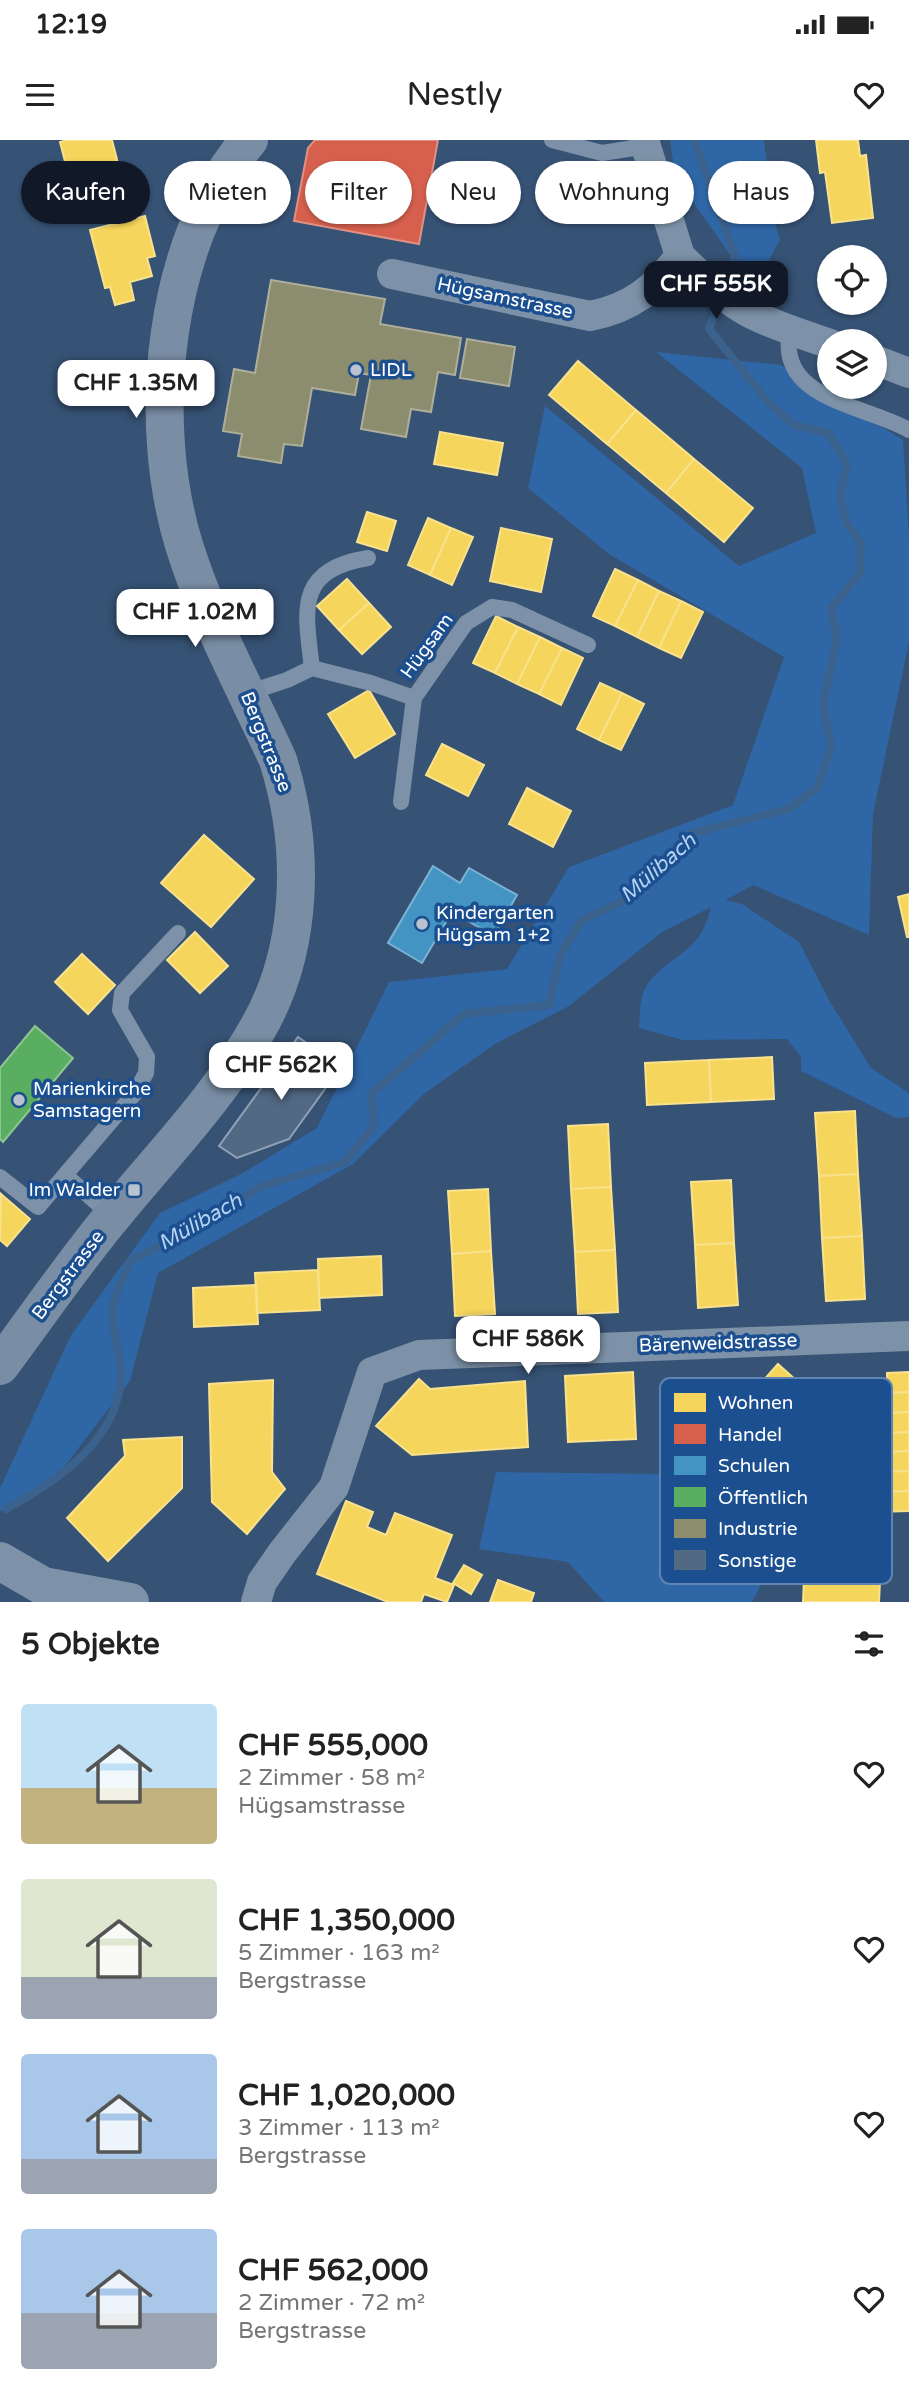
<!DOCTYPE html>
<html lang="de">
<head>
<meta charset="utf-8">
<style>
	body { margin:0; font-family:"Varela Round",sans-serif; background:#f6f6f6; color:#222; height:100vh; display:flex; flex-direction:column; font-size:26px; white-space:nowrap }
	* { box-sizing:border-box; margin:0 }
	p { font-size:23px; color:#767676 }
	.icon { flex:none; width:38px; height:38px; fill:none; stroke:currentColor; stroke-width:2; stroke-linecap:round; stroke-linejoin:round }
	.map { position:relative; height:1462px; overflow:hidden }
	.side { display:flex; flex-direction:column; background:#fff; flex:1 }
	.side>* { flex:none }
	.hud { position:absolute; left:21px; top:21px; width:868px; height:63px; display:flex; gap:14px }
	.tools { position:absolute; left:817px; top:105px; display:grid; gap:14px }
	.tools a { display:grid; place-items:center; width:70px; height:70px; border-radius:50%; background:#fff; box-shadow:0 2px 5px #0004; font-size:35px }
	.price { position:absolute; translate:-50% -60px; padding:0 16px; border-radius:14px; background:#fff; color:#222; font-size:23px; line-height:46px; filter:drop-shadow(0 2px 4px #0008) }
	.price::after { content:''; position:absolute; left:50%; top:42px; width:21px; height:16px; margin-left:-10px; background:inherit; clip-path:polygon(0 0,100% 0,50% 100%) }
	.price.active { background:#111827; color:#fff }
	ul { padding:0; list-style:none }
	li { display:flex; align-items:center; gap:21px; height:175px; padding:0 21px }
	li span { display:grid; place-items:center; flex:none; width:196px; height:140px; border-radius:7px; color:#555 }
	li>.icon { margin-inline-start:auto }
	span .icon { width:84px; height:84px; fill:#fffc; stroke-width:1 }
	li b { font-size:30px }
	h2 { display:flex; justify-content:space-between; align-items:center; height:84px; padding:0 21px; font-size:30px }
	.pill { padding:0 24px; border-radius:32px; background:#fff; box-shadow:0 2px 5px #0004; font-size:24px; line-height:63px }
	.pill.active { background:#111827; color:#fff }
	.status { display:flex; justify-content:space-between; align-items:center; height:49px; padding:0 35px; background:#fff; direction:ltr }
	.status svg { height:19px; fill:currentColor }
	header { display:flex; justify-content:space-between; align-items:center; height:91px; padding:0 21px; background:#fff; font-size:32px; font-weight:600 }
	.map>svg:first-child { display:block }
	.green { fill:#2f66a5 }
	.homes { fill:#f6d55c; stroke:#f9e28d; stroke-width:2 }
	.shops { fill:#d6604d; stroke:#e29082; stroke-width:2 }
	.schools { fill:#4393c3; stroke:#7bb3d5; stroke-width:2 }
	.public { fill:#5aae61; stroke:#8cc690; stroke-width:2 }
	.industry { fill:#8c8c6e; stroke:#aeae9a; stroke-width:2 }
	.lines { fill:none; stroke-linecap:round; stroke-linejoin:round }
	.stream { stroke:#3b618d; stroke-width:8 }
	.building { fill:#526984; stroke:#92a2b6; stroke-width:2 }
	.service { stroke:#7d92a8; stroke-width:16 }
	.minor { stroke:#7d92a8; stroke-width:30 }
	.tertiary { stroke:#7d92a8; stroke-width:38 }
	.secondary { stroke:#798da4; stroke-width:38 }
	.poi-dot { fill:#b9c2ce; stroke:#1b4f8f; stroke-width:2.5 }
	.labels { text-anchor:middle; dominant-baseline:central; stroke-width:7; stroke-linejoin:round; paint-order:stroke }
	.street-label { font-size:19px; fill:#fff; stroke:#1b4f8f }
	.poi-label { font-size:19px; fill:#fff; stroke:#1b4f8f; text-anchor:start }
	.water-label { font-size:21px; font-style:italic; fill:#b5d3f5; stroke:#1b4f8f }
	.key { fill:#1b4f8f; stroke:#5f84b1; stroke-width:2 }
	.key-label { font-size:19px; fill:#fff }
</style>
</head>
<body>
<div class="status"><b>12:19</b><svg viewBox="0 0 49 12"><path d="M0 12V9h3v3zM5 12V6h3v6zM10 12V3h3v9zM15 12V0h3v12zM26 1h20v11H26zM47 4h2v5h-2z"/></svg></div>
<header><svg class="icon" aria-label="menu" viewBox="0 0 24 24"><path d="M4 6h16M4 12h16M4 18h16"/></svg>Nestly<svg class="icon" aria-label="heart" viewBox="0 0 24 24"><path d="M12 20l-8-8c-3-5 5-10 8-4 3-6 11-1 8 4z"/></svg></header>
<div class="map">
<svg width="909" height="1462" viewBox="0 0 909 1462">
	<rect width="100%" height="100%" fill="#365274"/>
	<!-- green -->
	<path class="green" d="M 670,0 L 764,0 L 773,75 L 780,100 L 758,140 L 740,129 L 675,36 Z
		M 656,212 L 781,225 L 903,300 L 909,397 L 909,502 L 873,674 L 869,795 L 753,745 L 726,760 L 742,764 L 799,802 L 829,860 L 871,928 L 909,953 L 909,977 L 896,978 L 801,931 L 801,917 L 787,899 L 683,900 L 639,888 C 640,873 639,858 647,845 C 670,813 700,816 711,767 L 662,792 L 569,866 L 495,904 L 424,954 L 353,1024 L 158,1133 L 130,1241 L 51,1344 L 0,1371 L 0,1348 L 71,1195 L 160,1073 L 241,1034 L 317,988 L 389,842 L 507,829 L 569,727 L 733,665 L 784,517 L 609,414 L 528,348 L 545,266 L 739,426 L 816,393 L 802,328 Z
		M 496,1332 L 774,1335 L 789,1390 L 752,1462 L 604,1462 L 568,1422 L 479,1409 Z"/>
	<!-- homes -->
	<path class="homes" d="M 68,0 L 112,0 L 125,51 L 76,64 L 60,2 Z
		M 816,0 L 858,0 L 860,16 L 866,15 L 873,78 L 832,83 L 825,32 L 820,33 Z
		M 145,76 L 155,116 L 147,118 L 152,136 L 130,142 L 134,160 L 115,165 L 110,147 L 105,148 L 90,90 Z
		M 578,221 L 636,270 L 607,304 L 549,255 Z
		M 636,270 L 694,319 L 666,353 L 607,304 Z
		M 440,292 L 503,303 L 497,335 L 434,324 Z
		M 694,319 L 753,368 L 724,402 L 666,353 Z
		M 367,372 L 396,381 L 387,411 L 357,402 Z
		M 428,378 L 451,388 L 430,435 L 408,425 Z
		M 451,388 L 473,397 L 452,445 L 430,435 Z
		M 501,388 L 552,399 L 541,452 L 490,441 Z
		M 615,429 L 638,440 L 615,486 L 593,476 Z
		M 347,439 L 369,463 L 339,490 L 317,466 Z
		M 638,440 L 659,451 L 637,497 L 615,486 Z
		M 659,451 L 681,461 L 659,508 L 637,497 Z
		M 681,461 L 703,472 L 681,518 L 659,508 Z
		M 369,463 L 391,487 L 362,514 L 339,490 Z
		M 496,476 L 518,487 L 495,533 L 473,523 Z
		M 518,487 L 540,497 L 517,544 L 495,533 Z
		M 540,497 L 562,508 L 539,554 L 517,544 Z
		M 562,508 L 583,518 L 561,565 L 539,554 Z
		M 600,543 L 622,553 L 599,600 L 577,589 Z
		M 369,550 L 395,594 L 355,618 L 328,574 Z
		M 622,553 L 644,564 L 621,610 L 599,600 Z
		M 442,604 L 484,625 L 468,656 L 426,635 Z
		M 527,648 L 571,671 L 553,707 L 509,684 Z
		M 204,695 L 254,739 L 211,787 L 161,743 Z
		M 909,754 L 909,797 L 907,797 L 898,757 Z
		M 195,792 L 228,826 L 200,853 L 167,820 Z
		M 82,814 L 115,845 L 88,874 L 55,842 Z
		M 772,917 L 774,959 L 711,962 L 709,920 Z
		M 709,920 L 711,962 L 647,965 L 645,923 Z
		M 855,971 L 858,1034 L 819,1036 L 815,973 Z
		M 608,984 L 611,1047 L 571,1049 L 568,986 Z
		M 858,1034 L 862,1096 L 822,1098 L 819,1036 Z
		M 731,1040 L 734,1103 L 695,1105 L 691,1042 Z
		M 611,1047 L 615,1110 L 575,1112 L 571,1049 Z
		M 488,1049 L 491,1111 L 452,1114 L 448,1051 Z
		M 1,1054 L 30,1079 L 7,1106 L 0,1100 Z
		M 862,1096 L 865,1159 L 826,1161 L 822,1098 Z
		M 734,1103 L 738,1165 L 698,1168 L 695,1105 Z
		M 615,1110 L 618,1172 L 578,1174 L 575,1112 Z
		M 491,1111 L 495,1174 L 455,1176 L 452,1114 Z
		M 381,1116 L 382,1155 L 319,1158 L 318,1119 Z
		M 318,1130 L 320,1170 L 257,1173 L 255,1133 Z
		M 256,1145 L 258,1184 L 194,1187 L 193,1148 Z
		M 778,1224 L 826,1267 L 793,1302 L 677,1304 L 676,1239 L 763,1241 Z
		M 633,1232 L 636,1299 L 568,1302 L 565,1236 Z
		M 909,1232 L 909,1252 L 887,1253 L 887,1233 Z
		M 419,1239 L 430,1249 L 525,1241 L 528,1307 L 412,1315 L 376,1286 Z
		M 273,1240 L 272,1332 L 285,1349 L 247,1394 L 212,1362 L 209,1244 Z
		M 909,1252 L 909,1272 L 888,1273 L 887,1253 Z
		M 909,1272 L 909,1292 L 881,1293 L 880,1273 Z
		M 909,1292 L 909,1311 L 881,1312 L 881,1293 Z
		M 182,1297 L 182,1348 L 108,1421 L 67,1378 L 125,1316 L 123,1300 Z
		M 909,1311 L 909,1331 L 874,1332 L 874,1313 Z
		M 909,1331 L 909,1351 L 875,1352 L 874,1332 Z
		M 909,1351 L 909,1371 L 876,1372 L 875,1352 Z
		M 346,1361 L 373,1372 L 367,1387 L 386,1395 L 395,1373 L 452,1395 L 435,1438 L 454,1445 L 447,1462 L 424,1454 L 421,1462 L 388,1462 L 317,1434 Z
		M 464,1425 L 482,1435 L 471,1454 L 453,1443 Z
		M 804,1439 L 880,1441 L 879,1462 L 803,1462 Z
		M 498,1440 L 534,1453 L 531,1462 L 490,1462 Z"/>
	<!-- shops -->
	<path class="shops" d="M 315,0 L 438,0 L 419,104 L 294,81 L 308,8 Z"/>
	<!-- schools -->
	<path class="schools" d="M 433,726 L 460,743 L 469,728 L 517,755 L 494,796 L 452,772 L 422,823 L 388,803 Z"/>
	<!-- public -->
	<path class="public" d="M 35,886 L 73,918 L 3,1002 L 0,999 L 0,928 Z"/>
	<!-- industry -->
	<path class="industry" d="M 271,140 L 385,159 L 380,184 L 461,198 L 455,235 L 438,232 L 431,272 L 411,269 L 406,297 L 361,289 L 371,235 L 359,233 L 355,255 L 312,248 L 302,306 L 284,304 L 281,323 L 238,316 L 242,294 L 223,291 L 234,229 L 255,233 Z
		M 467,199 L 515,207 L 509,246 L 460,238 Z"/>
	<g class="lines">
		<!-- stream -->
		<path class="stream" d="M 694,0 L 735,116 L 724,146
			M 6,1369 C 58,1341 122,1298 121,1231 C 120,1210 111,1188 113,1167 C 115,1152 125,1135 130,1121 L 214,1078 L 261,1046 L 345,1022 L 374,986 L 372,953 L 464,874 L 549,865 L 560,815 L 582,780 L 627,759 L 693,693 L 789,669 L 818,647 L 831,606 L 823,565 L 837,498 L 831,468 L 860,433 L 861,403 L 847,384 L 840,357 L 847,325 L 829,293 L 794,285 L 769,263 L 709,189 L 719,162"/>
	</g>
	<!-- building -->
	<path class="building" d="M 298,897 L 327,917 L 330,942 L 289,999 L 237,1018 L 219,1006 Z"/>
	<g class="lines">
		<!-- service -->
		<path class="service" d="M 552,0 L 602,13 L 646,6
			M 790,191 C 776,260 866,265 909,290
			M 312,528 C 305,470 295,430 368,418
			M 247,553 L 287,540 L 312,528 L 371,543 L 414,558 L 466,483 L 492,467 L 512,470 L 588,505
			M 401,662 L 414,558
			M 65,1035 L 135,953 L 146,933 L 147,917 L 120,870 L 122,853 L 178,793
			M 0,1037 L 38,1067 L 65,1035 L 112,1076"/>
		<!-- minor -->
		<path class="minor" d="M 680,116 C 701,136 722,158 748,172 C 774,186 802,194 830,204
			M 392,134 L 590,176 C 632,168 655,148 680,116 L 644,0
			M 875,220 L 909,233
			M 256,1462 L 262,1442 L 282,1413 L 334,1347 L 372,1232 L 419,1215 L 909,1196"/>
		<!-- tertiary -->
		<path class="tertiary" d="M 0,1421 L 43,1446 L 130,1462"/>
		<!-- secondary -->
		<path class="secondary" d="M 0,1226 C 38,1175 74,1122 115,1073 C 164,1013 220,956 258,888 C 304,808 305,706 278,620 C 246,550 207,479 184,405 C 146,281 162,102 249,0"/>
	</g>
	<!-- markers -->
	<g class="poi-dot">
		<circle cx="356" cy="230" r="7"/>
		<circle cx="422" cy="784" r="7"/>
		<circle cx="19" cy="960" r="7"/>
		<rect x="127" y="1043" width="14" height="14" rx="3.5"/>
	</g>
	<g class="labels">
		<!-- street labels -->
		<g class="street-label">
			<text transform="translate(505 158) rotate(12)">Hügsamstrasse</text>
			<text transform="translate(427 506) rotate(-54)">Hügsam</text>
			<text transform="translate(266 602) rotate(68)">Bergstrasse</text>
			<text transform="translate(68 1135) rotate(-53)">Bergstrasse</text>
			<text transform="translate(718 1203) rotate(-2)">Bärenweidstrasse</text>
		</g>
		<!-- poi labels -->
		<g class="poi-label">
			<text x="370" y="230">LIDL</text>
			<text x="436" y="773">Kindergarten<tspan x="436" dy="22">Hügsam 1+2</tspan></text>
			<text x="33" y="949">Marienkirche<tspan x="33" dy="22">Samstagern</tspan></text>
			<text x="120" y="1050" text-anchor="end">Im Walder</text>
		</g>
		<!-- water labels -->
		<g class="water-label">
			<text transform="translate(658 728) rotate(-41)">Mülibach</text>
			<text transform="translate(200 1082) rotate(-30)">Mülibach</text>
		</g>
	</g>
	<!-- legend -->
	<rect x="660" y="1238" width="232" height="206" rx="10" class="key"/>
	<rect x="674" y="1253" width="32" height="19" fill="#f6d55c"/>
	<rect x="674" y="1284" width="32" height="20" fill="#d6604d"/>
	<rect x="674" y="1316" width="32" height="19" fill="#4393c3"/>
	<rect x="674" y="1347" width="32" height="20" fill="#5aae61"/>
	<rect x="674" y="1379" width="32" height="19" fill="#8c8c6e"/>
	<rect x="674" y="1410" width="32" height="20" fill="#526984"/>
	<g class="key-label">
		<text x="718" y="1269">Wohnen</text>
		<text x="718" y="1301">Handel</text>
		<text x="718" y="1332">Schulen</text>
		<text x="718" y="1364">Öffentlich</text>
		<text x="718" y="1395">Industrie</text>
		<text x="718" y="1427">Sonstige</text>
	</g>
</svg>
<div class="tools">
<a><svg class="icon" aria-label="locate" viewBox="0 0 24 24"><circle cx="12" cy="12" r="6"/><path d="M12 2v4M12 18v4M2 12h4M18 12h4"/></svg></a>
<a><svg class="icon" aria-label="layers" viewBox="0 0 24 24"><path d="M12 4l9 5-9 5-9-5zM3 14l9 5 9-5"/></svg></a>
</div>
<b class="price active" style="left:716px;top:181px">CHF 555K</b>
<b class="price" style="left:136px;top:280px">CHF 1.35M</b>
<b class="price" style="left:195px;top:509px">CHF 1.02M</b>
<b class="price" style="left:281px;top:962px">CHF 562K</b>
<b class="price" style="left:528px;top:1236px">CHF 586K</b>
<div class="hud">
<a class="pill active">Kaufen</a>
<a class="pill">Mieten</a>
<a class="pill">Filter</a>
<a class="pill">Neu</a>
<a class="pill">Wohnung</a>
<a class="pill">Haus</a>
</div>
</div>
<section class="side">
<h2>5 Objekte<svg class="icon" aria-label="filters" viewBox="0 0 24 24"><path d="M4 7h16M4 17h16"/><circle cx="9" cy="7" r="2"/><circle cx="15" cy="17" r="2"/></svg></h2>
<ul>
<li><span style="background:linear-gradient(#bfe0f5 60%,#c2b280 0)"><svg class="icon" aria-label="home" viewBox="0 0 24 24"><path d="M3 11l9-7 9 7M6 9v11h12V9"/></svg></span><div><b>CHF 555,000</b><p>2 Zimmer · 58 m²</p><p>Hügsamstrasse</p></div><svg class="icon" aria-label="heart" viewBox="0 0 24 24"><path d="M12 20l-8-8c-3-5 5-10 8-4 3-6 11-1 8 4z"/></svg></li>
<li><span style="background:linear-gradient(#dfe7d0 70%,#9aa5b1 0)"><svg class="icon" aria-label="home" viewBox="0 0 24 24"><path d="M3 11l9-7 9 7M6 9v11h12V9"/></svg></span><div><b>CHF 1,350,000</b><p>5 Zimmer · 163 m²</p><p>Bergstrasse</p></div><svg class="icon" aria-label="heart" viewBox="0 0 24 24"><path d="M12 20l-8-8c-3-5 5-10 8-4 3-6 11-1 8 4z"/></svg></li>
<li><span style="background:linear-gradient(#a9c7e8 75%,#9aa5b1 0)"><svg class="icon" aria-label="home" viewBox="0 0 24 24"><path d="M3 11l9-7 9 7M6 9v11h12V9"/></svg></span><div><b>CHF 1,020,000</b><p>3 Zimmer · 113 m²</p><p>Bergstrasse</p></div><svg class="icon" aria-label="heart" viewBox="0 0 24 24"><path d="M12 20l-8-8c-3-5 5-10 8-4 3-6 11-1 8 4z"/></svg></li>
<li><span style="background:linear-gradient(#a9c7e8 60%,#9aa5b1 0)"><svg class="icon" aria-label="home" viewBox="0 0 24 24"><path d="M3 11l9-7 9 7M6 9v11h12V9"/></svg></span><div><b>CHF 562,000</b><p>2 Zimmer · 72 m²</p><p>Bergstrasse</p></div><svg class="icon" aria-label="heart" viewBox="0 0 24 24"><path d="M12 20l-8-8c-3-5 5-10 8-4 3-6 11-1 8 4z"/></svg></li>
</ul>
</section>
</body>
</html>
